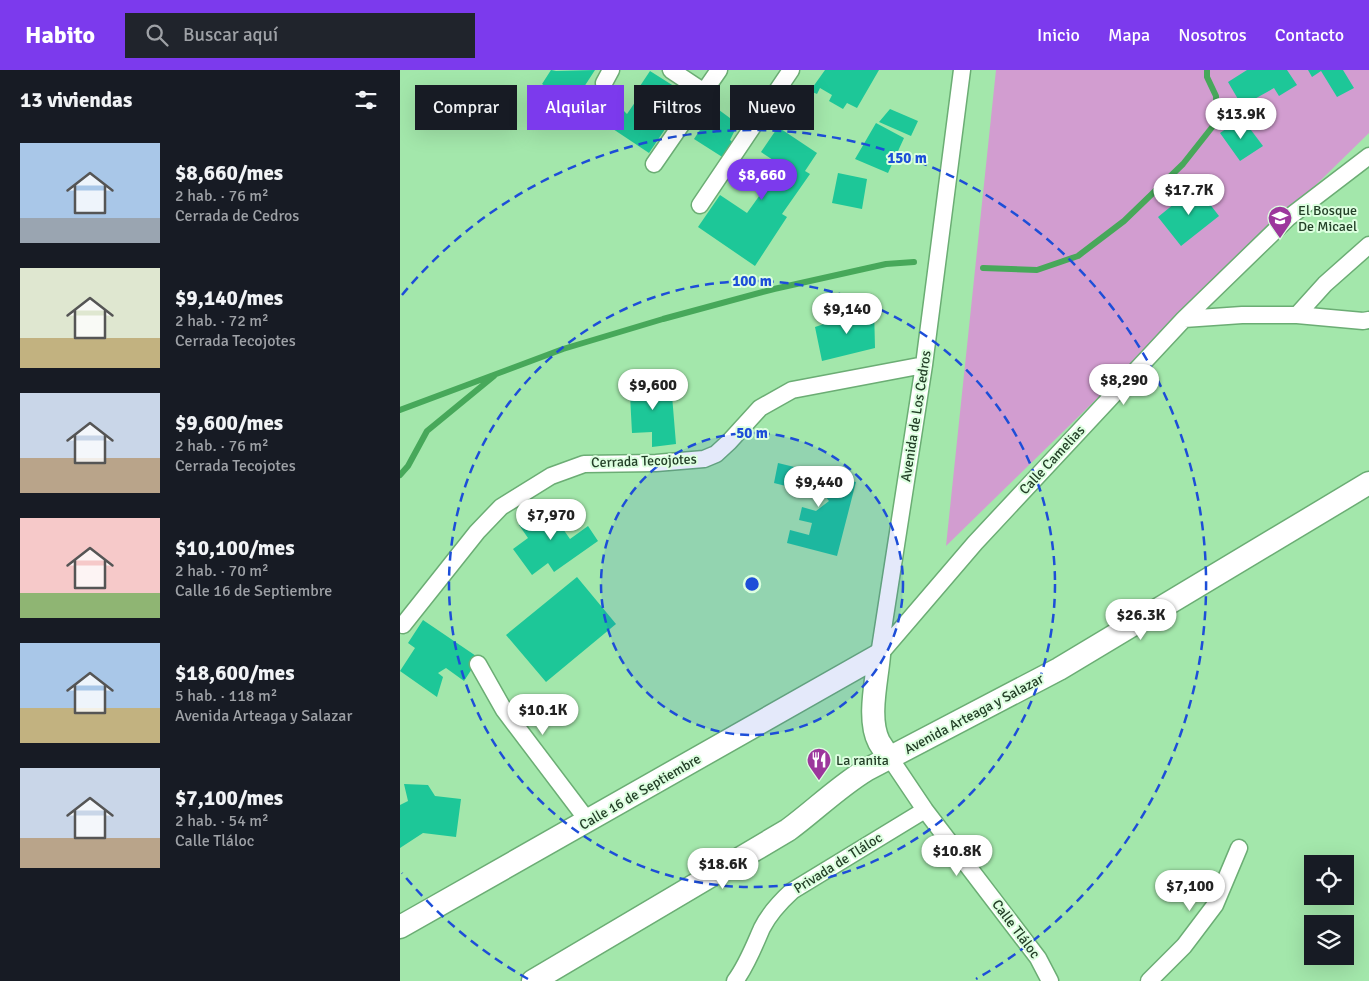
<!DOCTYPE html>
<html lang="es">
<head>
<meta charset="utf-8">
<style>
	body { margin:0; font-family:Signika,sans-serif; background:#20242c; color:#f1f3f6; height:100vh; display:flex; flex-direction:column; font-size:19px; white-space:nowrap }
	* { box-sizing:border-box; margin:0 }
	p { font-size:16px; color:#9ea1a6 }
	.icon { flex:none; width:28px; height:28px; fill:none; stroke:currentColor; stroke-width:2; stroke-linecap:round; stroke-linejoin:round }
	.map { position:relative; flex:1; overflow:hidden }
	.panel { display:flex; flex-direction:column; background:#171b24; width:400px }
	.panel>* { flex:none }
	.hud { position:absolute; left:15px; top:15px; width:475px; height:45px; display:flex; gap:10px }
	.controls { position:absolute; left:904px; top:785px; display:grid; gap:10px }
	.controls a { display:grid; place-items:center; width:50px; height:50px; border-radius:0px; background:#171b24; box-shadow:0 5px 20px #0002; font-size:25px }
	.price { position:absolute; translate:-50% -42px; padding:0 11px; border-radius:18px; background:#fff; color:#222; font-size:16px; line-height:32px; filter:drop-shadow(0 1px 2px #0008) }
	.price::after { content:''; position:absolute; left:50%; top:30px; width:15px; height:11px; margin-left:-8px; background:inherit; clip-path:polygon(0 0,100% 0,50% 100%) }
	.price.on { background:#7c3aed; color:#fff }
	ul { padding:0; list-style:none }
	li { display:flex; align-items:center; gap:15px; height:125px; padding:0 20px }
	li span { display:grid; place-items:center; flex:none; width:140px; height:100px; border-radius:0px; color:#555 }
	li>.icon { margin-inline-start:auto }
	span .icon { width:60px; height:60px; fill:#fffc; stroke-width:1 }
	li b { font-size:21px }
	h2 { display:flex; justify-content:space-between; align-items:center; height:60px; padding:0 20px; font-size:21px }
	.chip { padding:0 18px; border-radius:0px; background:#171b24; box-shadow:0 5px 20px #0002; font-size:18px; line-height:45px }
	.chip.on { background:#7c3aed; color:#fff }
	header { display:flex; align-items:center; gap:30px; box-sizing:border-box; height:70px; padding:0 25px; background:#7c3aed; color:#fff }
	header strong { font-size:24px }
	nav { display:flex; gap:28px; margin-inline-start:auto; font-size:18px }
	.search { width:350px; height:45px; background:#20242c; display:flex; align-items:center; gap:12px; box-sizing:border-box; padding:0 18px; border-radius:0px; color:#9ea1a6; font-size:19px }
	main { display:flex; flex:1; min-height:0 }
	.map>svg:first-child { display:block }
	.green { fill:#d29dd0 }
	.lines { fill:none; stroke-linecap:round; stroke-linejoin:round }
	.stream { stroke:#47a85a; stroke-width:6 }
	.building { fill:#1dc798 }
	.street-casing { stroke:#6bad74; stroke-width:19 }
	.secondary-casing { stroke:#6bad74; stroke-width:25 }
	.street { stroke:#fff; stroke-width:16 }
	.secondary { stroke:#fff; stroke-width:22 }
	.ring { fill:none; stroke:#1d4ed8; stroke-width:2.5; stroke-dasharray:9 6 }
	.labels { text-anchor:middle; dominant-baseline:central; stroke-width:4; stroke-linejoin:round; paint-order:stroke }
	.poi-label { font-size:14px; fill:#233f27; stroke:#ddffe0; text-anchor:start }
	.street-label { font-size:14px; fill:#233f27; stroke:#ddffe0 }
	.centre { fill:#1d4ed8; stroke:#ddffe0; stroke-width:2.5 }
	.ring-label { font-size:15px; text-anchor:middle; font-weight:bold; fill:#1d4ed8; stroke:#ddffe0; stroke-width:4; stroke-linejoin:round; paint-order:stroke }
</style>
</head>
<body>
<header>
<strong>Habito</strong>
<div class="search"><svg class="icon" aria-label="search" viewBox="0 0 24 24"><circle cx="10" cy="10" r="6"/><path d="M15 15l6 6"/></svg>Buscar aquí</div>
<nav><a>Inicio</a><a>Mapa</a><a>Nosotros</a><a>Contacto</a></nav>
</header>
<main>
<section class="panel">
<h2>13 viviendas<svg class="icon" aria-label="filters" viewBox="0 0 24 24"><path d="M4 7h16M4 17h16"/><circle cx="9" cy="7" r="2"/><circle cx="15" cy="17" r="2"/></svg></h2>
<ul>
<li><span style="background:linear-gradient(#a9c7e8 75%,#9aa5b1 0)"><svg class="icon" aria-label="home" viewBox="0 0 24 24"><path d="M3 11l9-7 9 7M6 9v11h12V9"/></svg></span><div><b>$8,660/mes</b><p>2 hab. · 76 m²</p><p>Cerrada de Cedros</p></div></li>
<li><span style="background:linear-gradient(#dfe7d0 70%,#c2b280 0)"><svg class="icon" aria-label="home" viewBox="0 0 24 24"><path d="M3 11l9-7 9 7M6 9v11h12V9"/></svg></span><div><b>$9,140/mes</b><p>2 hab. · 72 m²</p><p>Cerrada Tecojotes</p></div></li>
<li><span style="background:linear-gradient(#c9d6e8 65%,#b9a48a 0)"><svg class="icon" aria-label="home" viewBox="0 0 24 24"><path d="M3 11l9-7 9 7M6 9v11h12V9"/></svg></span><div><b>$9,600/mes</b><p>2 hab. · 76 m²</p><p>Cerrada Tecojotes</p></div></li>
<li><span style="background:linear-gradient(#f6c9c9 75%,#8fb573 0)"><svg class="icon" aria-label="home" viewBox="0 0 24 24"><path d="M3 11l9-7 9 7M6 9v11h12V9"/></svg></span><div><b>$10,100/mes</b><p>2 hab. · 70 m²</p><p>Calle 16 de Septiembre</p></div></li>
<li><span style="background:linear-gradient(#a9c7e8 65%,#c2b280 0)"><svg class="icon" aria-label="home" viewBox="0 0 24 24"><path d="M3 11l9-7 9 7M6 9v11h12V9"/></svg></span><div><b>$18,600/mes</b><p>5 hab. · 118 m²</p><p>Avenida Arteaga y Salazar</p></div></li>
<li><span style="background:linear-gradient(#c9d6e8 70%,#b9a48a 0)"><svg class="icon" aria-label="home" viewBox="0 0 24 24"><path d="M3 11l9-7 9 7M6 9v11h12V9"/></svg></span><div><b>$7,100/mes</b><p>2 hab. · 54 m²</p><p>Calle Tláloc</p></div></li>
</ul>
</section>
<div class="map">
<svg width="969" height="911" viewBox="0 0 969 911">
	<rect width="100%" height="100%" fill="#a3e7ab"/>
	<!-- green -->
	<path class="green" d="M 596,0 L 969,0 L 969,63 L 546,476 Z"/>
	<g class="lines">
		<!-- stream -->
		<path class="stream" d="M 583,198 L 637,200 L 678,186 L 724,151 L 783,94 L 817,51 L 816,26 L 807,7 L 807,0
			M 0,340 L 163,279 L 263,249 L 374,219 L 486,194 L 514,192
			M 0,405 L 8,396 L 27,361 L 94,306"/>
	</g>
	<!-- building -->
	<path class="building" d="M 151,0 L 156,1 L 195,0 L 173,34 L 142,14 Z
		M 425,0 L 479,0 L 457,38 L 447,33 L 443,39 L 429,31 L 432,25 L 420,18 L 417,24 L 410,21 Z
		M 847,0 L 887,0 L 897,15 L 879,26 L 874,18 L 842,36 L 828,12 Z
		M 908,0 L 943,0 L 954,18 L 937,27 L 921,1 L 912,7 Z
		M 250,1 L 288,25 L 249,83 L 213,59 L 224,41 L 227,44 L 242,22 L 238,19 Z
		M 315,37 L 338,54 L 330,70 L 336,75 L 327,90 L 294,69 Z
		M 490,39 L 518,51 L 511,66 L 479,52 Z
		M 842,48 L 863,76 L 840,91 L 820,63 Z
		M 476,53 L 504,68 L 488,103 L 455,89 Z
		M 378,57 L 417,83 L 405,101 L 410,104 L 382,144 L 387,147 L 355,196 L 298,157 L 320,125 L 347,143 L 367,115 L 362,112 L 372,103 L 367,99 L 373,90 L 361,82 Z
		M 438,103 L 467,109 L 462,139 L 432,133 Z
		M 796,116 L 819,146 L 781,176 L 758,147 Z
		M 474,237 L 475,278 L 422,291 L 415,257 Z
		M 243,305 L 244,315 L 271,313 L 276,374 L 252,377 L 252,362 L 232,363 L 229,306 Z
		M 378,393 L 456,412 L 437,486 L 387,473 L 390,460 L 409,465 L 412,453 L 399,450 L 402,437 L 416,441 L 429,431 L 425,426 L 374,413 Z
		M 159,435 L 169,449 L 161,456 L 170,469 L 188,456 L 198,471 L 154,502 L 148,493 L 132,505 L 113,479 L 128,468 L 119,455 L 144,438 L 148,443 Z
		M 177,507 L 216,554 L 146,612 L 106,565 Z
		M 23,550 L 79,588 L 64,611 L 46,598 L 38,603 L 43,607 L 37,627 L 0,601 L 15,578 L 8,573 Z
		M 4,714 L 28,715 L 35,726 L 61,729 L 56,767 L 23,763 L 0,778 L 0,735 L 8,731 Z"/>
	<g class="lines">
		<defs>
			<path id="street" d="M 271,0 L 304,22
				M 204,13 L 211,0
				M 254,94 L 319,0
				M 300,135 L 391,0
				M 897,245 L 963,251 L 969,250
				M 784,249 L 842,245 L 897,245 L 925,214 L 969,175
				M 3,555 L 77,462 L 101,437 L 151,406 L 184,394 L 256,393 L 304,389 L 316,384 L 329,372 L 360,338 L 392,320 L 524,295
				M 479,585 L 575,473 L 784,249 L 888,148 L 969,86
				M 479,585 L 524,295 L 562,0
				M 78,594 L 104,640 L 188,751
				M 490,688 L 525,740 L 638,888 L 650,911
				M 335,911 C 347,895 354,876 362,858 C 369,844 380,832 392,821 L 525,740
				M 749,911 L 784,876 L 815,835 L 839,778"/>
			<path id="secondary" d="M 479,585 C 477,610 467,649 479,672 C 482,677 486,683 490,688
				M 0,857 L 479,585
				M 133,911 L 388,760 C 414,741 438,717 466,700 L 659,599 L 969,413"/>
		</defs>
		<!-- street casing -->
		<use href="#street" class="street-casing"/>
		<!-- secondary casing -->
		<use href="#secondary" class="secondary-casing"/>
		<!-- street -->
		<use href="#street" class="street"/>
		<!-- secondary -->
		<use href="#secondary" class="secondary"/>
	</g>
	<!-- distance rings -->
	<circle cx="352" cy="514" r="151" fill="#1d4ed8" fill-opacity=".12"/>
	<g class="ring">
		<circle cx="352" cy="514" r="151"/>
		<circle cx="352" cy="514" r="303"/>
		<path d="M128 909A454 454 0 0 1 2 803M2 225A454 454 0 1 1 576 909"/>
	</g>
	<!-- icons -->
	<defs>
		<symbol id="school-pin" viewBox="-11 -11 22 30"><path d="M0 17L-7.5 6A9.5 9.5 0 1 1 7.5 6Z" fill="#9c379c" stroke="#ddffe0"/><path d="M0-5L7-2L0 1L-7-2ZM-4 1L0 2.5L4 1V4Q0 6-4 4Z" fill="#fff"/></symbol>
		<symbol id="restaurant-pin" viewBox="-11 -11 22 30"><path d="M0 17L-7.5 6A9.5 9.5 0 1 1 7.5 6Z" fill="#9c379c" stroke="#ddffe0"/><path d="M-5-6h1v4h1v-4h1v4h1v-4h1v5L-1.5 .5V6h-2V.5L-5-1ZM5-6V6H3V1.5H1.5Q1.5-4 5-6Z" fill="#fff"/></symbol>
	</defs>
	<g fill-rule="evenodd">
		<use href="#school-pin" x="866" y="134" width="28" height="38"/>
		<use href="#restaurant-pin" x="405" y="676" width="28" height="38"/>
	</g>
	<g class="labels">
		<!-- poi labels -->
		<g class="poi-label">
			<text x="898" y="140">El Bosque<tspan x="898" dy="16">De Micael</tspan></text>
			<text x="436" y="690">La ranita</text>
		</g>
		<!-- street labels -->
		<g class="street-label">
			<text transform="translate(516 346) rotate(-81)">Avenida de Los Cedros</text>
			<text transform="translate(652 390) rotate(-47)">Calle Camelias</text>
			<text transform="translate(244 391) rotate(-2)">Cerrada Tecojotes</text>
			<text transform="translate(574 644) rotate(-28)">Avenida Arteaga y Salazar</text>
			<text transform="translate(240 722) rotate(-30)">Calle 16 de Septiembre</text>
			<text transform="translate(438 793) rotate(-32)">Privada de Tláloc</text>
			<text transform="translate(616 859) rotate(53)">Calle Tláloc</text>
		</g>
	</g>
	<circle cx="352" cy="514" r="8" class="centre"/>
	<g class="ring-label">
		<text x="507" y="93">150 m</text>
		<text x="352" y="216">100 m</text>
		<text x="352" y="368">50 m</text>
	</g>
</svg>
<div class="controls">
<a><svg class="icon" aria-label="locate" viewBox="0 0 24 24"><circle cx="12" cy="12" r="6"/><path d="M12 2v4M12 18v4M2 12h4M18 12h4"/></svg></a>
<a><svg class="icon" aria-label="layers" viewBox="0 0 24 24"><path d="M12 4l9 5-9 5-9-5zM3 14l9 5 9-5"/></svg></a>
</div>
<b class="price" style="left:841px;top:70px">$13.9K</b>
<b class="price on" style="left:362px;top:131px">$8,660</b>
<b class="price" style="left:789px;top:146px">$17.7K</b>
<b class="price" style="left:447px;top:265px">$9,140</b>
<b class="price" style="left:724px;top:336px">$8,290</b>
<b class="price" style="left:253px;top:341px">$9,600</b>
<b class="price" style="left:419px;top:438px">$9,440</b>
<b class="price" style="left:151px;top:471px">$7,970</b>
<b class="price" style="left:741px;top:571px">$26.3K</b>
<b class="price" style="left:143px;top:666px">$10.1K</b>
<b class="price" style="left:557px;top:807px">$10.8K</b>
<b class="price" style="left:323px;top:820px">$18.6K</b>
<b class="price" style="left:790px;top:842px">$7,100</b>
<div class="hud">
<a class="chip">Comprar</a>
<a class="chip on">Alquilar</a>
<a class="chip">Filtros</a>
<a class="chip">Nuevo</a>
</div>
</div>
</main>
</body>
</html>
